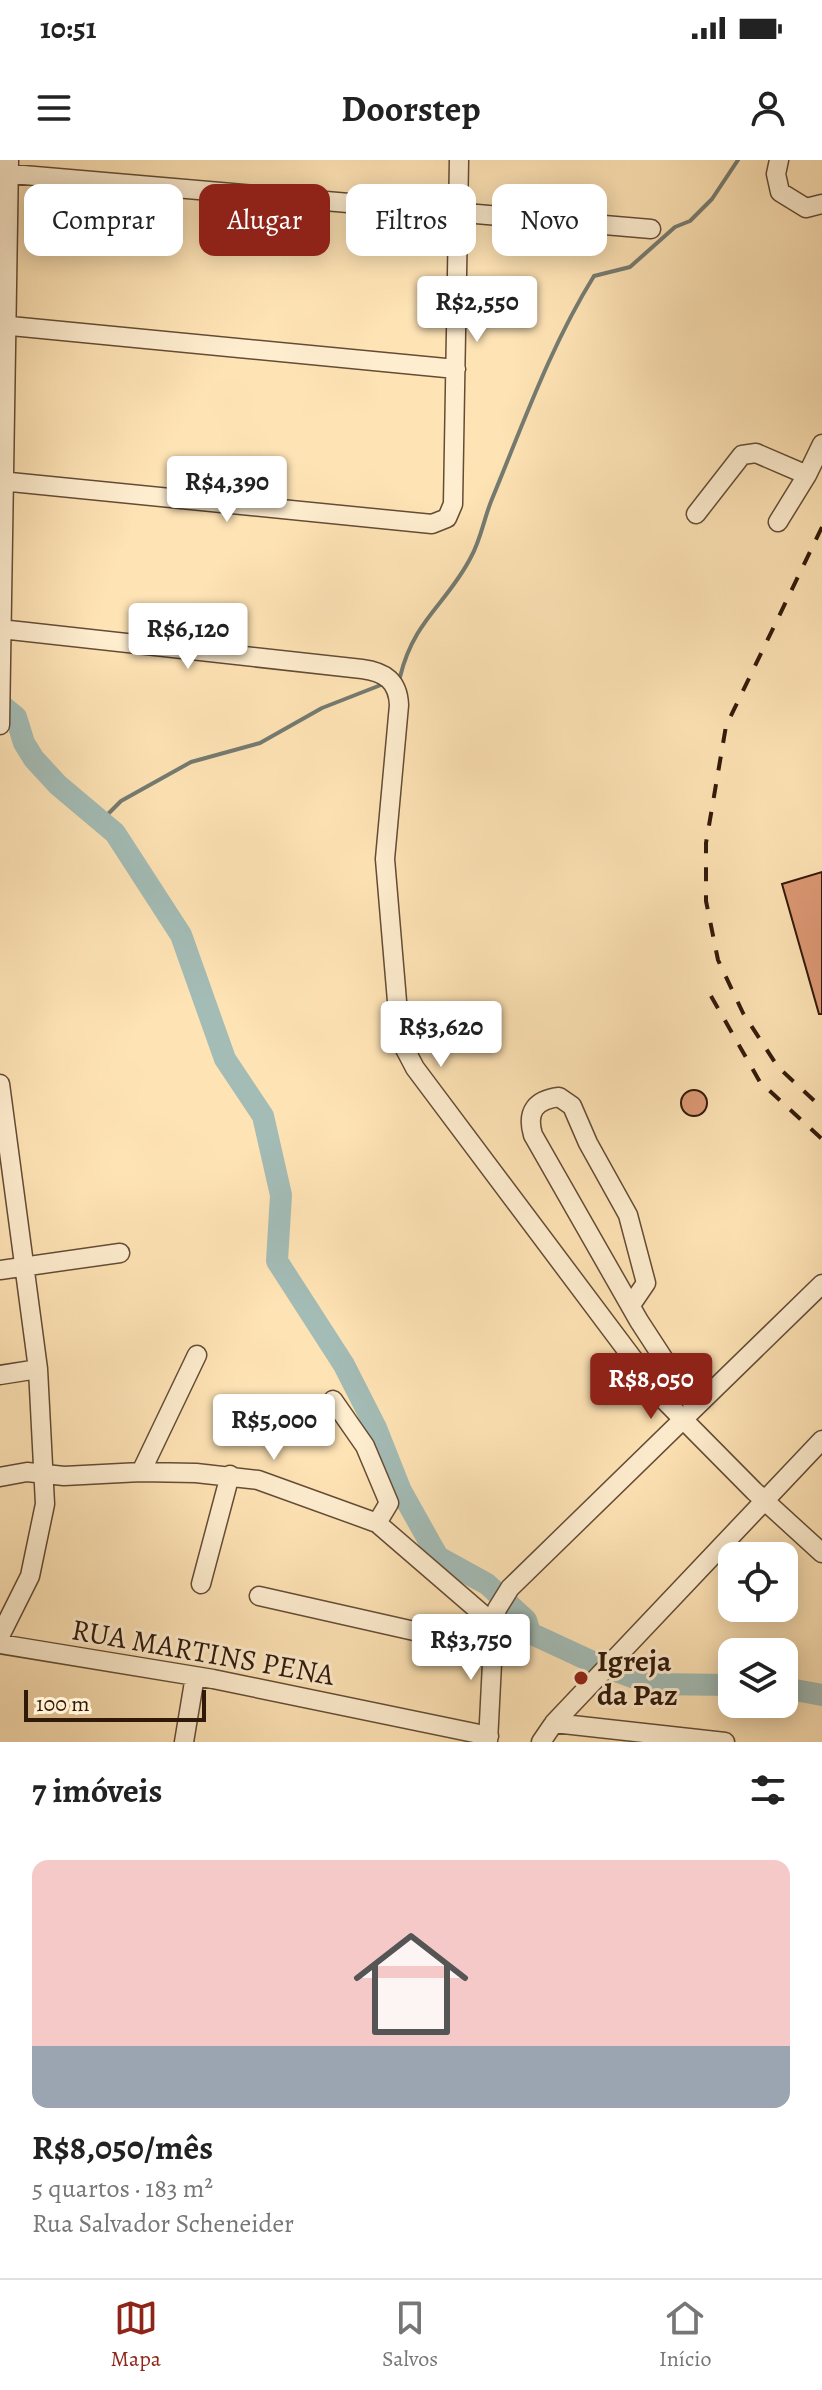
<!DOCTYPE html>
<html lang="pt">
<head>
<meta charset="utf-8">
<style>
	body { margin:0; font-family:Alegreya,serif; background:#f2f2f2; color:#222; height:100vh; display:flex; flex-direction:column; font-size:30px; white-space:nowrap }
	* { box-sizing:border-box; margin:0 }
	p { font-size:26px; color:#767676 }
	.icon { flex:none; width:44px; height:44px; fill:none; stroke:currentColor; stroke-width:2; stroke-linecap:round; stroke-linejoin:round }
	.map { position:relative; height:1582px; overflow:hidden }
	.sheet { display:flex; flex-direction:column; background:#fff; flex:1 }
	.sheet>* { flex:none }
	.hud { position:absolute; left:24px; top:24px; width:774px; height:72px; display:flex; gap:16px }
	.tools { position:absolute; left:718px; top:1382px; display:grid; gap:16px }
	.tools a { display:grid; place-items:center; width:80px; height:80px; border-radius:16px; background:#fff; box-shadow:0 4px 20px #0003; font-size:40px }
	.scale { position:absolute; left:24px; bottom:20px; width:182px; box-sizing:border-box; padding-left:8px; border:4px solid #31190a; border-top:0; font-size:22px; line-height:28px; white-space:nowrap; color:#31190a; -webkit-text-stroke:6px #feedcf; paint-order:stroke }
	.price { position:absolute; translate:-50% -68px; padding:0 18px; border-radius:8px; background:#fff; color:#222; font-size:26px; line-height:52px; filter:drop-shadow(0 2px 4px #0008) }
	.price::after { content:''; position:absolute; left:50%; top:48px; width:24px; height:18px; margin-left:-12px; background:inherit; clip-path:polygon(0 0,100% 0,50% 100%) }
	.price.current { background:#8f2418; color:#fff }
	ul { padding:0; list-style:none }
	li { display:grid; align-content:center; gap:16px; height:424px; padding:0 32px }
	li+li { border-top:2px solid #e0e0e0 }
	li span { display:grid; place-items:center; height:248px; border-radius:16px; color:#555 }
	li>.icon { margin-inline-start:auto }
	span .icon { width:144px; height:144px; fill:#fffc; stroke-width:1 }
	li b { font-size:34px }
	h2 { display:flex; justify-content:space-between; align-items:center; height:96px; padding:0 32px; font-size:34px }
	.pill { padding:0 28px; border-radius:16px; background:#fff; box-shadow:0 4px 20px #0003; font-size:28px; line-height:72px }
	.pill.current { background:#8f2418; color:#fff }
	.status { display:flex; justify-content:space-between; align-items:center; height:56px; padding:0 40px; background:#fff; direction:ltr }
	.status svg { height:22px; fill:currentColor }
	header { display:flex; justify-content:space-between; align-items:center; height:104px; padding:0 32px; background:#fff; font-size:36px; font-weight:700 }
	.tab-bar { display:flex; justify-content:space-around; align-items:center; height:112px; border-top:2px solid #e0e0e0; background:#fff; font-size:22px; color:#767676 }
	.tab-bar a { display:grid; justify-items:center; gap:4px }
	.tab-bar .current { color:#8f2418 }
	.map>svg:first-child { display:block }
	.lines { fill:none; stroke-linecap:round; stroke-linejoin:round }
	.stream { stroke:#757b71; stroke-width:4 }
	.river { stroke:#a3bcb6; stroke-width:22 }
	.building { fill:#dc9874; stroke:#31190a; stroke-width:2 }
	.minor-casing { stroke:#644c35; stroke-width:21 }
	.minor { stroke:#feedcf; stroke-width:18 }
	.rail { stroke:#31190a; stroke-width:4; stroke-dasharray:14 14; stroke-linecap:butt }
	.poi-dot { fill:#8f2418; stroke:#feedcf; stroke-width:3 }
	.labels { text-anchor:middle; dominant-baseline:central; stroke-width:6; stroke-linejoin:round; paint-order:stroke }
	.street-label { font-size:30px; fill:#31190a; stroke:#feedcf }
	.poi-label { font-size:30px; font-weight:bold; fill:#31190a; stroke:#feedcf; text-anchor:start }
</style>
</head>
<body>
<div class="status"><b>10:51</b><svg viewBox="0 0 49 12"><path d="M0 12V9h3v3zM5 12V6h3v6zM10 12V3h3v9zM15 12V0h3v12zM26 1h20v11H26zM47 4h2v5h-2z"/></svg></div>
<header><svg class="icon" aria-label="menu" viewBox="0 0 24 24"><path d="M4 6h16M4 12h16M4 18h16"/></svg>Doorstep<svg class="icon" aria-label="person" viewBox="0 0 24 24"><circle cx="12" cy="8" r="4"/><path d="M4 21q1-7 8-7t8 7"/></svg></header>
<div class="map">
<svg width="822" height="1582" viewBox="0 0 822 1582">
	<rect width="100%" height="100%" fill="#fee3b5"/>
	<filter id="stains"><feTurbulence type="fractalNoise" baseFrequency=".0025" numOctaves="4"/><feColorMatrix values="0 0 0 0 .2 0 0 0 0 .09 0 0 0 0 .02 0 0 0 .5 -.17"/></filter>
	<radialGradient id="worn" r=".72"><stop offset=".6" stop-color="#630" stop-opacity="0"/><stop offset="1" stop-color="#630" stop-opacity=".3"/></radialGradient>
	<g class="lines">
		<!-- stream -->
		<path class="stream" d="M 394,519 L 400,517 C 414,459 447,444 471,397 C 481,379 484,358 492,339 C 523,264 551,185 594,116 L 630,107 L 675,67 L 690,61 L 712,39 L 738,0
			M 102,660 L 121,641 L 191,602 L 260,583 L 322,548 L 386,523"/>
		<!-- river -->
		<path class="river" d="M 0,544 L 16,557 L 24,583 L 34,599 L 58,625 L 115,673 L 181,775 L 225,899 L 263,956 L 281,1035 L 277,1101 L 344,1205 L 376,1268 L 401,1331 L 438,1397 L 487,1424 L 526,1460 L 530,1473 L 597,1504 L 651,1524 L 732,1525
			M 784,1528 L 822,1535"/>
	</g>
	<!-- building -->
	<path class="building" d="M 822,712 L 822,854 L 819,854 L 782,724 Z
		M681 943a13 13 0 1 1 26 0a13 13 0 1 1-26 0Z"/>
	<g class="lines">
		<defs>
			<path id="minor" d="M 779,0 L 776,14 L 780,32 L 806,48 L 822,44
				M 0,13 L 651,69
				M 0,165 L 456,209
				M 0,321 L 432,364 L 447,358 L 453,344 L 459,0
				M 696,354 L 742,295 L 756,293 L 807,315 L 822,284
				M 778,362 L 807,315
				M 0,469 L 362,509 C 385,512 398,521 399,545 L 385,699 L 399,865 L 404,887 L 415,908 L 664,1240 L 754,1331 L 822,1393
				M 0,565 L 9,0
				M 0,924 L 38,1209 L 45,1344 L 30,1416 L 0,1476
				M 0,1110 L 120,1093
				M 631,1145 L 646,1123 L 628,1055 L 588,983 L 572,946 L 559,937 C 536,940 526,951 533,975 L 639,1161 L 695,1247
				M 0,1215 L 38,1209
				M 333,1240 L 365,1286 L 389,1343 L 377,1363
				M 141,1312 L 197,1195
				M 0,1317 L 27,1312 L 64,1316 L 141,1312 L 196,1313 L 258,1320 L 377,1363 L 494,1464
				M 201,1424 L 230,1315
				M 259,1436 L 494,1489
				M 0,1484 L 213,1519 L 489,1576
				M 554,1563 L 725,1582
				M 184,1582 L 195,1516
				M 488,1582 L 494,1464 L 497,1449 L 510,1428 L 822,1124
				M 541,1582 L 554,1563 L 822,1280"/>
		</defs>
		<!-- minor casing -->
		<use href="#minor" class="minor-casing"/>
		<!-- minor -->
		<use href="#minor" class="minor"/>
		<!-- rail -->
		<path class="rail" d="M 822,367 L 726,566 L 706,683 L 706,741 L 718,800 L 743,853 L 778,907 L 822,948
			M 711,836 L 760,922 L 822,979"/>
	</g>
	<!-- markers -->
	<circle class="poi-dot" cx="581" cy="1518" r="8"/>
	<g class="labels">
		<!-- street labels -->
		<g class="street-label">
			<text transform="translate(203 1492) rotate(10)">RUA MARTINS PENA</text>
		</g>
		<!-- poi labels -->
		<g class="poi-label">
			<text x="597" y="1501">Igreja<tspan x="597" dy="34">da Paz</tspan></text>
		</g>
	</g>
	<rect width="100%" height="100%" filter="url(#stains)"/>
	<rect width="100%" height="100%" fill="url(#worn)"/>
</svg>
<div class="tools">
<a><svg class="icon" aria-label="locate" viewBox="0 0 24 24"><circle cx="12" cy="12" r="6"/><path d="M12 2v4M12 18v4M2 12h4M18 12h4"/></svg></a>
<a><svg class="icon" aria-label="layers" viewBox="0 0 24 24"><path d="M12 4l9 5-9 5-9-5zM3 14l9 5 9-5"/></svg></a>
</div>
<div class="scale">100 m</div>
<b class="price" style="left:477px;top:184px">R$2,550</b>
<b class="price" style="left:227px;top:364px">R$4,390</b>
<b class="price" style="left:188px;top:511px">R$6,120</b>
<b class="price" style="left:441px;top:909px">R$3,620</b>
<b class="price current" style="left:651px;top:1261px">R$8,050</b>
<b class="price" style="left:274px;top:1302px">R$5,000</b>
<b class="price" style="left:471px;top:1522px">R$3,750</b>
<div class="hud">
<a class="pill">Comprar</a>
<a class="pill current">Alugar</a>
<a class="pill">Filtros</a>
<a class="pill">Novo</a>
</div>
</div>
<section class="sheet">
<h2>7 imóveis<svg class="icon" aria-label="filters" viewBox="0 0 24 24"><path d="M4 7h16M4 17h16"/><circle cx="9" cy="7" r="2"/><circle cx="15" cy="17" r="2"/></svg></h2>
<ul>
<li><span style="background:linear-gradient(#f6c9c9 75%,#9aa5b1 0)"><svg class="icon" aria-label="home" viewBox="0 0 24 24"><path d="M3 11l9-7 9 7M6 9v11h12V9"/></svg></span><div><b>R$8,050/mês</b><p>5 quartos · 183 m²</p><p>Rua Salvador Scheneider</p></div></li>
</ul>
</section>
<nav class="tab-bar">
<a class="current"><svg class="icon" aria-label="map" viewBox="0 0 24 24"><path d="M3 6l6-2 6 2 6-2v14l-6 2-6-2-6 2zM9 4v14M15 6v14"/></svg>Mapa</a>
<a><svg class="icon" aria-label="saved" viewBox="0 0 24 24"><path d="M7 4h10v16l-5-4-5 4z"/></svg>Salvos</a>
<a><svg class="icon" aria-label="home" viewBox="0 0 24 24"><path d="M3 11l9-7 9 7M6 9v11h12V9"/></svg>Início</a>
</nav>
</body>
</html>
